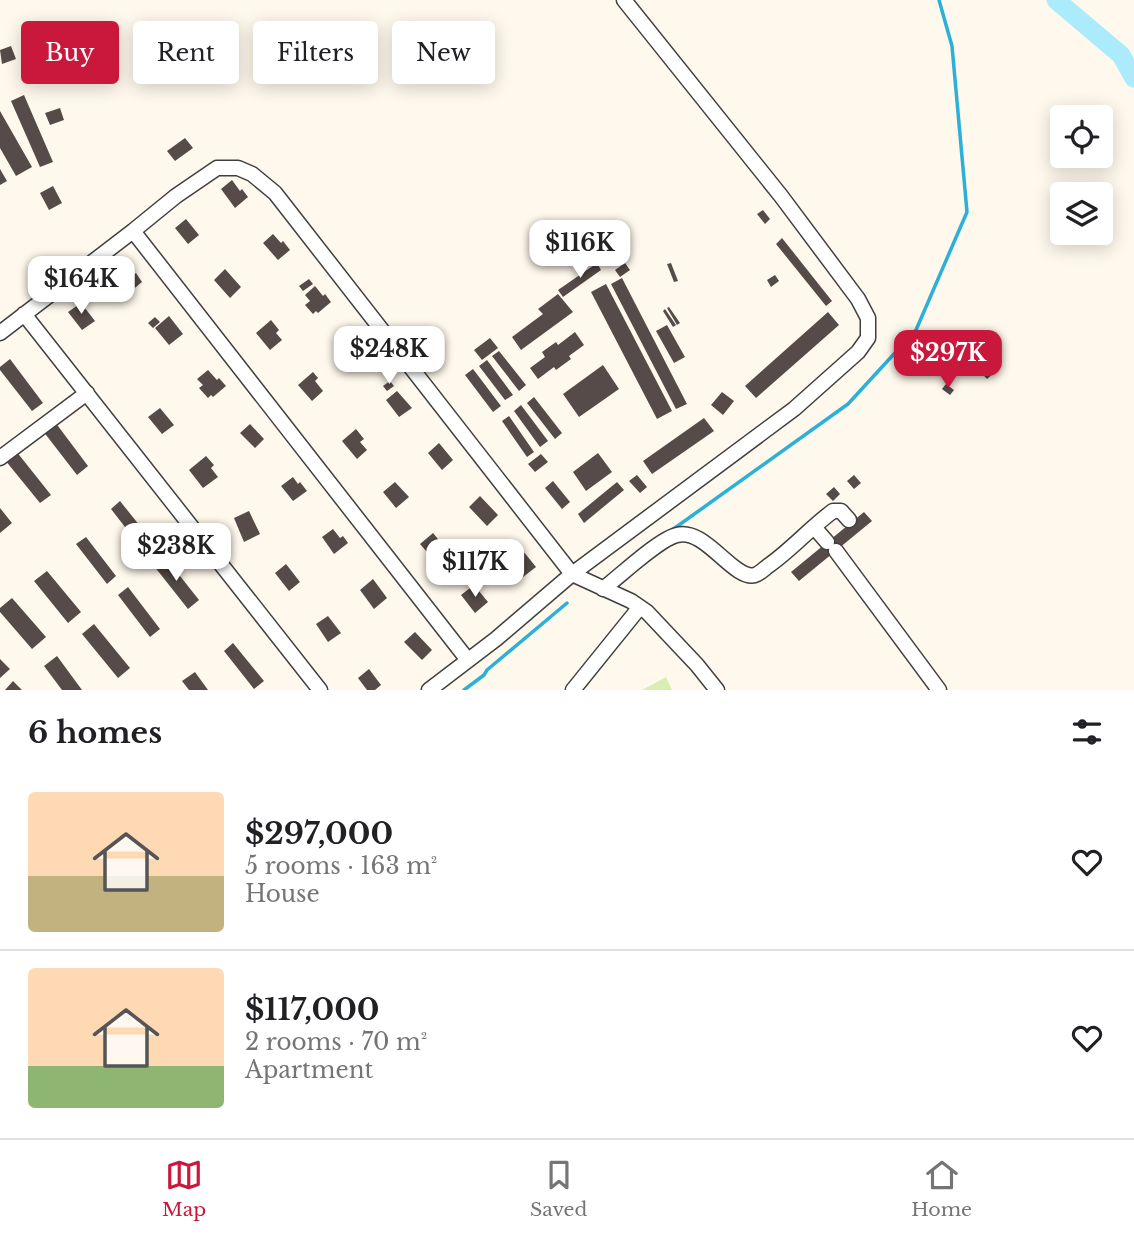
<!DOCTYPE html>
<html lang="en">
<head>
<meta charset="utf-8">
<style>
	body { margin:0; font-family:"Libre Baskerville",serif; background:#f2f2f2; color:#202124; height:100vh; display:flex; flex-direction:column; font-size:26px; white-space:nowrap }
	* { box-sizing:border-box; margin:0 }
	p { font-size:23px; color:#757577 }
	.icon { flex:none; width:38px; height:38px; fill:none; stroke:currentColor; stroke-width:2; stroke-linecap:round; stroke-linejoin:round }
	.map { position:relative; height:690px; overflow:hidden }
	.side { display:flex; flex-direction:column; background:#fff; flex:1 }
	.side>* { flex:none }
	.guide { position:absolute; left:21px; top:21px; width:700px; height:63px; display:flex; gap:14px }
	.buttons { position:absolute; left:1050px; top:105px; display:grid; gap:14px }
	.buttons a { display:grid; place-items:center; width:63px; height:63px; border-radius:7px; background:#fff; box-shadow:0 4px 18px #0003; font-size:35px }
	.price { position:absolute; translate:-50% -60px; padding:0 16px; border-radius:14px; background:#fff; color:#222; font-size:23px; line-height:46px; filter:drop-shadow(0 2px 4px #0008) }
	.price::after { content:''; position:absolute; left:50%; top:42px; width:21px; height:16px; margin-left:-10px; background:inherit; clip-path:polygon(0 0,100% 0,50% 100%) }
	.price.on { background:#ca173c; color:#fff }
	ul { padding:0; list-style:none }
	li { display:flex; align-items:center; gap:21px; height:175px; padding:0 28px }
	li+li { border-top:2px solid #e0e0e0 }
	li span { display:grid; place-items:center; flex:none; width:196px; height:140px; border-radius:7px; color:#555 }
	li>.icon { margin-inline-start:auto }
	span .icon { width:84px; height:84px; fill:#fffc; stroke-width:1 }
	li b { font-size:30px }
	h2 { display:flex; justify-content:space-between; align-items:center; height:84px; padding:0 28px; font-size:30px }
	.pill { padding:0 24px; border-radius:7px; background:#fff; box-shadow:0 4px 18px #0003; font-size:24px; line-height:63px }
	.pill.on { background:#ca173c; color:#fff }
	.tabs { display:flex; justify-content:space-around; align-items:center; height:98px; border-top:2px solid #e0e0e0; background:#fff; font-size:19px; color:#757577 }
	.tabs a { display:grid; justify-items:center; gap:4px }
	.tabs .on { color:#ca173c }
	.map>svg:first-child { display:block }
	.green { fill:#daedb2 }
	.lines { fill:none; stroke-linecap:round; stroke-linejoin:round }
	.stream { stroke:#2bb0da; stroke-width:3.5 }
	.river { stroke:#abebfc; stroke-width:19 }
	.building { fill:#564b48 }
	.minor-casing { stroke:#404040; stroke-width:17 }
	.minor { stroke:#fff; stroke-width:14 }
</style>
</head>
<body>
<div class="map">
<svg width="1134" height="690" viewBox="0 0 1134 690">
	<rect width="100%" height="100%" fill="#fff8ec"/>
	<!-- green -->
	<path class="green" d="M 666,677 L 672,690 L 642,690 Z"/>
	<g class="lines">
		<!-- stream -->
		<path class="stream" d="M 672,530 L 848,404 L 916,330 L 967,212 L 952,46 L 939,0
			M 464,690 L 484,675 L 487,670 L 567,603"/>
		<!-- river -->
		<path class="river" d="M 1056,0 L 1121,55 L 1134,78"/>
	</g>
	<!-- building -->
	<path class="building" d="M 11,46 L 16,59 L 2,64 L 0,50 Z
		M 24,95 L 53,162 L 40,167 L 11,101 Z
		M 60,108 L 64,120 L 50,125 L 45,113 Z
		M 0,111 L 32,167 L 16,176 L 0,148 Z
		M 185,138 L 193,148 L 175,161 L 167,151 Z
		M 0,169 L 7,181 L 0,185 Z
		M 232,180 L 240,191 L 242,189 L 248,197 L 235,208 L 221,189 Z
		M 53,186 L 62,203 L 49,210 L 40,193 Z
		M 763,210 L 770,219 L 765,224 L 757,214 Z
		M 186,219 L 199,235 L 188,244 L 175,228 Z
		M 273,234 L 281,243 L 283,241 L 290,250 L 278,260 L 263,243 Z
		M 782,238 L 832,301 L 826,306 L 776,244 Z
		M 623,245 L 629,252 L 623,256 L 617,249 Z
		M 597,263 L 601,270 L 563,297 L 558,290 Z
		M 625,263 L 630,270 L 620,277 L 615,270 Z
		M 671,263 L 678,281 L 674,282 L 667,264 Z
		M 125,265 L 133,275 L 136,273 L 142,282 L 130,292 L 115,274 Z
		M 225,269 L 241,287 L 230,298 L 214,280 Z
		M 775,275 L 779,281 L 771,287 L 767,280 Z
		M 622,278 L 687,404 L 676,409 L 611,284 Z
		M 309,279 L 313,284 L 303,291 L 299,286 Z
		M 606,284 L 672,411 L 657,419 L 591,292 Z
		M 315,286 L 323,296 L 325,294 L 331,302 L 318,313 L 316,311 L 313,314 L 305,305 L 310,301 L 305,295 Z
		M 558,294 L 573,312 L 521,350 L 512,337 L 543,314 L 538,309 Z
		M 81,303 L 95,321 L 82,330 L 68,312 Z
		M 669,307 L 680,323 L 677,325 L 667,308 Z
		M 665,309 L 676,325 L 673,327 L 663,311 Z
		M 828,312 L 839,325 L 756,398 L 745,386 Z
		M 169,316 L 183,334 L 169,345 L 155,328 Z
		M 155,317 L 160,322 L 153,328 L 148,323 Z
		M 271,320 L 279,330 L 276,333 L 282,340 L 270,350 L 256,333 Z
		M 667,325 L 685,357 L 674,363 L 656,331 Z
		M 575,332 L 584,345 L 569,356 L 571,359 L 556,370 L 554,367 L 538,379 L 530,368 L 545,357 L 542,352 L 556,342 L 558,345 Z
		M 490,338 L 498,348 L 482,360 L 474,350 Z
		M 355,339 L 364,349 L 366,347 L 372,354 L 361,364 L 346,347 Z
		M 499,351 L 526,385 L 519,391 L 492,356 Z
		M 977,352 L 995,372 L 987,379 L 969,360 Z
		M 10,359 L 43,403 L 32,411 L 0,370 L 0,367 Z
		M 487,360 L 513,395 L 505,400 L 479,366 Z
		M 603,365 L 619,389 L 579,417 L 563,394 Z
		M 473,369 L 501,406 L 493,412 L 465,375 Z
		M 208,370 L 217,380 L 219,378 L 226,386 L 213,397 L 211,395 L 208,398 L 199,388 L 203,385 L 197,379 Z
		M 313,372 L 318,378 L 315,381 L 323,391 L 312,401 L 298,385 Z
		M 390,381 L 394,386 L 387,391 L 383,386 Z
		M 946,384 L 954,390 L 950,395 L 942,389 Z
		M 397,391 L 412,408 L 399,417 L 386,400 Z
		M 722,392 L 734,401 L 723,415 L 711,405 Z
		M 534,397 L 562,433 L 555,439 L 527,403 Z
		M 521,405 L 548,441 L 540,447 L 514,411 Z
		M 160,408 L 174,425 L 162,434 L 148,417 Z
		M 509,416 L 534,452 L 527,457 L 502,421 Z
		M 704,418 L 714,431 L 652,474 L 643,461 Z
		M 55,422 L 88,466 L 77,475 L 43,431 Z
		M 250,424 L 264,439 L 255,448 L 240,433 Z
		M 356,429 L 364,439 L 360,442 L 367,450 L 357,459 L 342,441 Z
		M 439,443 L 453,460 L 442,470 L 428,453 Z
		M 16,451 L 51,495 L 40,503 L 5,460 Z
		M 598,453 L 612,472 L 586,491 L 573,472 Z
		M 541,454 L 548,462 L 535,472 L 528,464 Z
		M 206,456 L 214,465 L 211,468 L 218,477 L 203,488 L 189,470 Z
		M 637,475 L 647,487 L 640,493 L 629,481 Z
		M 854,475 L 861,483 L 854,489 L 847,481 Z
		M 293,477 L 298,484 L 300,482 L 307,491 L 293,501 L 281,486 Z
		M 553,481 L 570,502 L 562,509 L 545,488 Z
		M 395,482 L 409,497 L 396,508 L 383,492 Z
		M 617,482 L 624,490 L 584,523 L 578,514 Z
		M 834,487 L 840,494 L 833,501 L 826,494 Z
		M 480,496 L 498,515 L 487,526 L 469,507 Z
		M 120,501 L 156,546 L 146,554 L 111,509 Z
		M 0,508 L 12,523 L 0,533 Z
		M 249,511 L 260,534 L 244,542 L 234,518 Z
		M 864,512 L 872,521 L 799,581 L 791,572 Z
		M 333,529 L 340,538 L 343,536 L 348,543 L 334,554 L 322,537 Z
		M 433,533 L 451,555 L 439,566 L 420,544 Z
		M 86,537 L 116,576 L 107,584 L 76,544 Z
		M 519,546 L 536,567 L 523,577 L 507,555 Z
		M 165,557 L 199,600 L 188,609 L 154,566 Z
		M 286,564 L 300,582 L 289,591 L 275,573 Z
		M 47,571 L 81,612 L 68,623 L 34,581 Z
		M 373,579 L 387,598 L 374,609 L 360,590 Z
		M 474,585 L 488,602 L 475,613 L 461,595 Z
		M 128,587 L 160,629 L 150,637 L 118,595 Z
		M 12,598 L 46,637 L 32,649 L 0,612 L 0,608 Z
		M 328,616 L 341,633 L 328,642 L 316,624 Z
		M 94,624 L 130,668 L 118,678 L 82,634 Z
		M 415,632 L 432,650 L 422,660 L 404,642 Z
		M 233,643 L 264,681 L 254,689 L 224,651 Z
		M 57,656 L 82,690 L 62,690 L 44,666 Z
		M 0,659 L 10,669 L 0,678 Z
		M 369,669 L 381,685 L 375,690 L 367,690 L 358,678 Z
		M 195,672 L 208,690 L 189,690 L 182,681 Z
		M 13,681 L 22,690 L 5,690 Z"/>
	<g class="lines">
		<defs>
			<path id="minor" d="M 133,231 L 467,659
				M 24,314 L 320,690
				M 0,333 L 133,231 L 176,196 L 217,168 L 238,168 L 252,174 L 275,193 L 572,574 L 631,601 L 647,612 L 697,665 L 717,690
				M 0,458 L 87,393
				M 814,527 L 827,542
				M 836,551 L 939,690
				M 603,589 C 620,576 659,539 677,535 C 705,527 734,581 755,575 C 759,574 764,569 768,566 C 791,550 810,528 833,511 L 841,511 L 849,520
				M 429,690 L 496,639 L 572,574 L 794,409 L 858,352 L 868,338 L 868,318 L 858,299 L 781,196 L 624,0
				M 573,690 L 640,607"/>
		</defs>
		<!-- minor casing -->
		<use href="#minor" class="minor-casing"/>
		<!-- minor -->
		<use href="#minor" class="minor"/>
	</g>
</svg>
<div class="buttons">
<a><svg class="icon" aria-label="locate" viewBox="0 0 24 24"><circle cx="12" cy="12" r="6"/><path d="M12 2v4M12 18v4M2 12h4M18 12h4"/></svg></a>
<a><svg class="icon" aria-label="layers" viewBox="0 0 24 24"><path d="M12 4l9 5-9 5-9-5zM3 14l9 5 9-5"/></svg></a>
</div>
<b class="price" style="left:580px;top:280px">$116K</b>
<b class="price" style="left:81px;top:316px">$164K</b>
<b class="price" style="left:389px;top:386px">$248K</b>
<b class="price on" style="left:948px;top:390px">$297K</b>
<b class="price" style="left:176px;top:583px">$238K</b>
<b class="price" style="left:475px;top:599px">$117K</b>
<div class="guide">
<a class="pill on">Buy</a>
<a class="pill">Rent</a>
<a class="pill">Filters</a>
<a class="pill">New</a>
</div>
</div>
<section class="side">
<h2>6 homes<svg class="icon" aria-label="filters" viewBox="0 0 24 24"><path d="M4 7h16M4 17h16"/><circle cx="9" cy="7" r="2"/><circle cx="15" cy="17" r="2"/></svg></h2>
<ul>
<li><span style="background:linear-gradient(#ffd9b3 60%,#c2b280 0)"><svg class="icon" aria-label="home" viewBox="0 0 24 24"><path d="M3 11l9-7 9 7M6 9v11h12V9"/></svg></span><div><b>$297,000</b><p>5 rooms · 163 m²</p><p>House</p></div><svg class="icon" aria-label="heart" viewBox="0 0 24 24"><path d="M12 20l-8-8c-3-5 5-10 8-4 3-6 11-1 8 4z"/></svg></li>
<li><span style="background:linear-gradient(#ffd9b3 70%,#8fb573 0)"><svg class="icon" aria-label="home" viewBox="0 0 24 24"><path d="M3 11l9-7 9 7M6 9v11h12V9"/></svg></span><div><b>$117,000</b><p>2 rooms · 70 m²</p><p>Apartment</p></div><svg class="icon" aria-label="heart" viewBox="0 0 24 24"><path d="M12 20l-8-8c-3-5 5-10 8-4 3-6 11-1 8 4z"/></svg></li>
</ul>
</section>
<nav class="tabs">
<a class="on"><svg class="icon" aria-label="map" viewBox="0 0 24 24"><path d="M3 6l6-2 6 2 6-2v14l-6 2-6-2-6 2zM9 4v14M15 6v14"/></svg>Map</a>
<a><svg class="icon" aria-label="saved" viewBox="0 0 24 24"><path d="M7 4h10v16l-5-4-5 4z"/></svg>Saved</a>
<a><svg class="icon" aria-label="home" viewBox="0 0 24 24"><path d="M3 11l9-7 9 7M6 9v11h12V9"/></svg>Home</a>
</nav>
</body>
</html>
